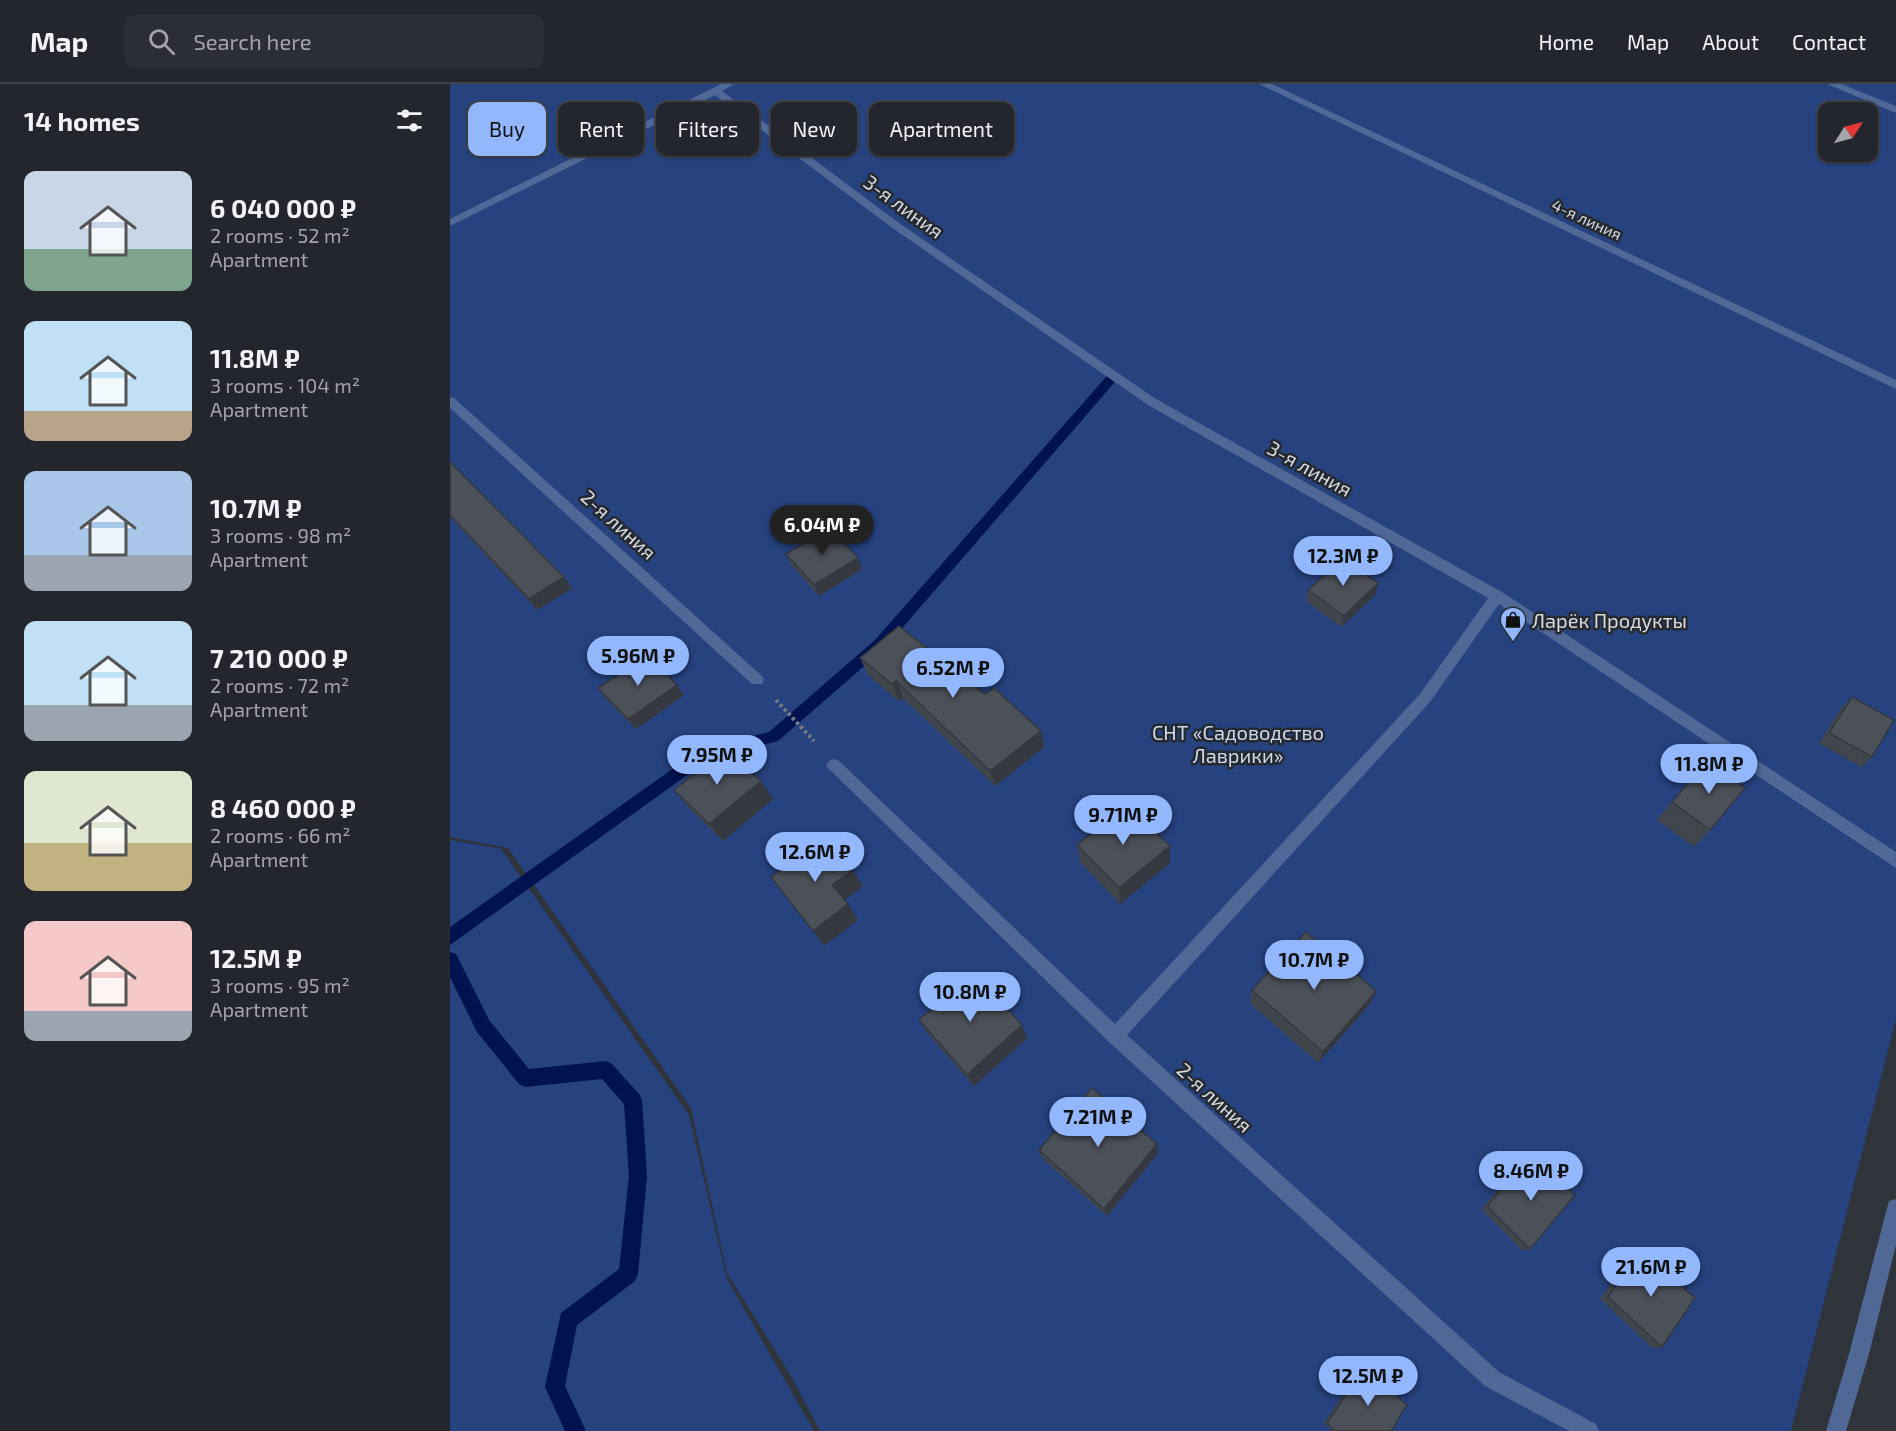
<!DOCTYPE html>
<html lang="en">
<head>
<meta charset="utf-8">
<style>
	body { margin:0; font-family:"Exo 2",sans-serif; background:#2b2e34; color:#f1f3f6; height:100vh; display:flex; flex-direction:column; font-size:22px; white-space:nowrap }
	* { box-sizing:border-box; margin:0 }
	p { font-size:20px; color:#a3a5a9 }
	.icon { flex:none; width:33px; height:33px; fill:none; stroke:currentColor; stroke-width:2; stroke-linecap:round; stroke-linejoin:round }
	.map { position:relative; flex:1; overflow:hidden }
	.sheet { display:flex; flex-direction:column; background:#23262c; width:450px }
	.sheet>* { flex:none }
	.hud { position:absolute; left:18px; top:18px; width:570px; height:54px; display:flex; gap:12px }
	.needle { width:39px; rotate:54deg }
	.fabs { position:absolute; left:1368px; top:18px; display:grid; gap:12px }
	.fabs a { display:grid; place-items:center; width:60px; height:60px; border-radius:12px; background:#23262c; box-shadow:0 2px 4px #0004,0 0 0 2px #404348; font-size:30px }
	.price { position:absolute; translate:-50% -51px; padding:0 14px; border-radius:21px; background:#93b7fd; color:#111; font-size:20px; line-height:39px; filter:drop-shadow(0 2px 3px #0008) }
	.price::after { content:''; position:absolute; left:50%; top:36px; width:18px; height:14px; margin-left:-9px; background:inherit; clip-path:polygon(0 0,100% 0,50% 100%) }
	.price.active { background:#222; color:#fff }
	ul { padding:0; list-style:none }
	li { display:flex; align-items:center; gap:18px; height:150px; padding:0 24px }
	li span { display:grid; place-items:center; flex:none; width:168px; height:120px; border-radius:12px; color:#555 }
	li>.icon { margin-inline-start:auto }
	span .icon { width:72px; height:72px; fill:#fffc; stroke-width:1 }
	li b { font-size:26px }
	h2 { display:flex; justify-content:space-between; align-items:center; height:72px; padding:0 24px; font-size:26px }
	.chip { padding:0 21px; border-radius:12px; background:#23262c; box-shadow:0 2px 4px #0004,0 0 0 2px #404348; font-size:21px; line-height:54px }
	.chip.active { background:#93b7fd; color:#111 }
	header { display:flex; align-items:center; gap:36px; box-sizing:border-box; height:84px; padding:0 30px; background:#23262c; border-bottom:2px solid #404348 }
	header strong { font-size:28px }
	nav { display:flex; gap:33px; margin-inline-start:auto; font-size:21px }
	.search { width:420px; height:54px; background:#2b2e34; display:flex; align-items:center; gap:15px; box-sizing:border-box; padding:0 21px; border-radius:12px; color:#a3a5a9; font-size:22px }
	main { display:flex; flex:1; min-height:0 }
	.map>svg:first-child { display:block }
	.green { fill:#26427f; fill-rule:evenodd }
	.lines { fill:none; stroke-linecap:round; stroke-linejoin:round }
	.stream { fill:#001250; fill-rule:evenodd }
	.path { stroke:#787c82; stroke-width:4; stroke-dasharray:3 3; stroke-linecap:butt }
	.minor { fill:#506896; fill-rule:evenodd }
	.wall { fill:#41454c }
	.shaded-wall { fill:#35383e }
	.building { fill:#4c5058; stroke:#35383e; stroke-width:1.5 }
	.labels { text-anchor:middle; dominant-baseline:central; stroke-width:5; stroke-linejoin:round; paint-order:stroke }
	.far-street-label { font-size:16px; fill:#d9dbe0; stroke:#252930 }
	.street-label { font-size:20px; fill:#d9dbe0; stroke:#252930 }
	.poi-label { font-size:20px; fill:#d9dbe0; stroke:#252930; text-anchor:start }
	.park-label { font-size:20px; fill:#d0daee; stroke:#252930 }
</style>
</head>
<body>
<header>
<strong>Map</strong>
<div class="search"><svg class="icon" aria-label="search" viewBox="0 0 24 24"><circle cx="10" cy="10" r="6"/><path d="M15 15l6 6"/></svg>Search here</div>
<nav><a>Home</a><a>Map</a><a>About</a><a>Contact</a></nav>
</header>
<main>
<section class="sheet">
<h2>14 homes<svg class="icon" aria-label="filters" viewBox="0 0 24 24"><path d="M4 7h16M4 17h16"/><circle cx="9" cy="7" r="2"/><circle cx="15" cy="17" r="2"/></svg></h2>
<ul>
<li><span style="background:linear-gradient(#c9d6e8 65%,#7fa58c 0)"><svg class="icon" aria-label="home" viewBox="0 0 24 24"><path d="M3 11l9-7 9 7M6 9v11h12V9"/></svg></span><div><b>6 040 000 ₽</b><p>2 rooms · 52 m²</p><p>Apartment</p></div></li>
<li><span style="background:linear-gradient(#bfe0f5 75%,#b9a48a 0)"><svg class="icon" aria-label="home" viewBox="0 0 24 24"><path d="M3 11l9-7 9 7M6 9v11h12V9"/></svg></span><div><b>11.8M ₽</b><p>3 rooms · 104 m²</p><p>Apartment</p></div></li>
<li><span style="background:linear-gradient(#a9c7e8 70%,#9aa5b1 0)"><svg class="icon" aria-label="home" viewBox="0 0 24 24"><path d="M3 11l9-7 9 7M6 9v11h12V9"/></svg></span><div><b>10.7M ₽</b><p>3 rooms · 98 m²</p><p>Apartment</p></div></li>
<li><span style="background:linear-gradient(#bfe0f5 70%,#9aa5b1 0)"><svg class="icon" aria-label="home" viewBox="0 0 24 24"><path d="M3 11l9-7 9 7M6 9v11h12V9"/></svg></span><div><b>7 210 000 ₽</b><p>2 rooms · 72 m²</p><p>Apartment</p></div></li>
<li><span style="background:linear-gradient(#dfe7d0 60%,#c2b280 0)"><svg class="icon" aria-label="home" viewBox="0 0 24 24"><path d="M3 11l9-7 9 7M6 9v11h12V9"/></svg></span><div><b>8 460 000 ₽</b><p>2 rooms · 66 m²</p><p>Apartment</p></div></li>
<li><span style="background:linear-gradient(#f6c9c9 75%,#9aa5b1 0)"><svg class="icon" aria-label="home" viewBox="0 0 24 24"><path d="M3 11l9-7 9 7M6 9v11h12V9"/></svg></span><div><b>12.5M ₽</b><p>3 rooms · 95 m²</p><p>Apartment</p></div></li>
</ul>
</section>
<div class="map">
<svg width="1446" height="1347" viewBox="0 0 1446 1347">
	<rect width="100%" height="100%" fill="#2f333a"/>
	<!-- green -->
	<path class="green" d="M 0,0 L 1446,0 L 1446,935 L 1341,1347 L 370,1347 L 341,1292 L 277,1189 L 241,1024 L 58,764 L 0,753 ZM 1378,28 L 1418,28 L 1418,68 L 1378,68 Z
		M 0,756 L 51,765 L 239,1031 L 277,1195 L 364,1347 L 0,1347 Z"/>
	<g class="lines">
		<!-- stream -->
		<path class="stream" d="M 660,292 L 664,293 L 664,299 L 435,564 L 328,657 L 261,674 L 0,861 L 0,843 L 252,664 L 319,648 L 425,556 L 656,293 Z
			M 0,868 L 6,870 L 39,936 L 79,985 L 156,977 L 162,980 L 189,1010 L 192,1016 L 197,1092 L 188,1190 L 185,1197 L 127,1241 L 115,1302 L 136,1347 L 115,1347 L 95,1303 L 111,1229 L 169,1185 L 179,1092 L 174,1020 L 152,995 L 75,1003 L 69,1000 L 27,948 L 0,893 Z"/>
		<!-- path -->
		<path class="path" d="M 326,616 L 364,657"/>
		<!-- minor -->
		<path class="minor" d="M 271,0 L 284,0 L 272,7 L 449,139 L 706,315 L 1052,508 L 1446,768 L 1446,784 L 1049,520 L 980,618 L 677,951 L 1049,1288 L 1146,1340 L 1149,1347 L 1119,1347 L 1035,1302 L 659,958 L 376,682 L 379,677 L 384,675 L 389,677 L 665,940 L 970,610 L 1038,514 L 698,321 L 441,143 L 265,11 L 0,142 L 0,135 Z
			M 809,0 L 822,0 L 1446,296 L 1446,305 Z
			M 1377,0 L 1391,0 L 1446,22 L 1446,29 Z
			M 0,313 L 4,314 L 312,592 L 314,596 L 312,600 L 302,600 L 0,324 Z
			M 1446,1115 L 1446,1161 L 1419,1270 L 1396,1347 L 1376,1347 L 1399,1270 L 1437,1124 L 1439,1117 Z"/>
	</g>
	<!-- wall -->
	<path class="wall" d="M 0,378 L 122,504 L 87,526 L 0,433 Z
		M 336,470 L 412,485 L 369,512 L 341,481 Z
		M 858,506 L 926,510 L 891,543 L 856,517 Z
		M 410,574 L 594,663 L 545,702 L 453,614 L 449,617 L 418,591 Z
		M 148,604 L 234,611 L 186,645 L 156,615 Z
		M 1402,613 L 1422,673 L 1411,683 L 1369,659 L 1392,623 Z
		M 224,706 L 323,715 L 273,757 L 239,724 Z
		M 1222,718 L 1260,746 L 1244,763 L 1207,736 Z
		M 627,761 L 720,762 L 720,779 L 670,820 L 630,778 Z
		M 802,906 L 926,907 L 920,920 L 868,979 L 800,919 Z
		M 469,936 L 577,954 L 524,1002 L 477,949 Z
		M 589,1066 L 708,1069 L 657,1132 L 593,1075 Z
		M 1082,1071 L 1080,1165 L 1073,1167 L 1031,1125 L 1075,1075 Z
		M 1190,1166 L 1212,1263 L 1202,1264 L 1150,1215 L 1182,1169 Z
		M 914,1284 L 941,1347 L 882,1347 L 874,1339 L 910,1285 Z"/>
	<!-- shaded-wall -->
	<path class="shaded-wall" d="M 408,474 L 412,485 L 369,512 L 364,501 Z
		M 114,493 L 122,504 L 87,526 L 79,515 Z
		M 928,499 L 926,510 L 891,543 L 894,532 Z
		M 446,597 L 453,614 L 449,617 L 442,600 Z
		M 227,601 L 234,611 L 186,645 L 178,635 Z
		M 591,647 L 594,663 L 545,702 L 540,687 Z
		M 311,697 L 323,715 L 273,757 L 259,740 Z
		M 720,762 L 720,779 L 670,820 L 669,804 Z
		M 403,786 L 413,802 L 393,817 L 382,801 Z
		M 398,820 L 408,836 L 374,862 L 363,847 Z
		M 926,907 L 920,920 L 868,979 L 873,968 Z
		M 572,941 L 577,954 L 524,1002 L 517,991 Z
		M 707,1060 L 708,1069 L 657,1132 L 654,1125 Z"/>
	<!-- building -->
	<path class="building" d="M 0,378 L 114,493 L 79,515 L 0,431 Z
		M 379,444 L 408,474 L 364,501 L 336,470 Z
		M 893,475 L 928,499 L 894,532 L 858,506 Z
		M 449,542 L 535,610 L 544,604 L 591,647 L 540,687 L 446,597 L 442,600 L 410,574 Z
		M 198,571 L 227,601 L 178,635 L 148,604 Z
		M 1402,613 L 1444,636 L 1422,673 L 1379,649 Z
		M 276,664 L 311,697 L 259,740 L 224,706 Z
		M 1257,677 L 1295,704 L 1260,746 L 1222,718 Z
		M 677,721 L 720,762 L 669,804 L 627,761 Z
		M 376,753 L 403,786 L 382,801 L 398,820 L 363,847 L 321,793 Z
		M 856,848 L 926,907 L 873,968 L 802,906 Z
		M 524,889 L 572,941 L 517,991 L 469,936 Z
		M 642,1004 L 707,1060 L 654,1125 L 589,1066 Z
		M 1082,1071 L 1125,1111 L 1080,1165 L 1037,1122 Z
		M 1190,1166 L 1245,1214 L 1212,1263 L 1158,1213 Z
		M 914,1284 L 957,1321 L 941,1347 L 885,1347 L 877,1339 Z"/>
	<!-- icons -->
	<defs>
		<symbol id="shop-pin" viewBox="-11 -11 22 30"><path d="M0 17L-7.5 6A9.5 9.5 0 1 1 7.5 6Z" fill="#93b7fd" stroke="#252930"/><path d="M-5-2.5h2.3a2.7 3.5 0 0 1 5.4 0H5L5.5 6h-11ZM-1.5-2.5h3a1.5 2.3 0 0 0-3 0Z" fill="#111"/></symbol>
	</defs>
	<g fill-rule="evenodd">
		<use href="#shop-pin" x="1048" y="521" width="30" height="40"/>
	</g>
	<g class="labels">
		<!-- far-street labels -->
		<g class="far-street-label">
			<text transform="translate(1137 135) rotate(25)">4-я линия</text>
		</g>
		<!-- street labels -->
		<g class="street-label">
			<text transform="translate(454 122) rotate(36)">3-я линия</text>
			<text transform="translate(860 384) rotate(29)">3-я линия</text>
			<text transform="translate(169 440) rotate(42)">2-я линия</text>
			<text transform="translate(765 1013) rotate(42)">2-я линия</text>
		</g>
		<!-- poi labels -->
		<g class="poi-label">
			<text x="1082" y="536">Ларёк Продукты</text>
		</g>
		<!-- park labels -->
		<g class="park-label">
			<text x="788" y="648">СНТ «Садоводство<tspan x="788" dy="23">Лаврики»</tspan></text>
		</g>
	</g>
</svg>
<div class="fabs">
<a><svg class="needle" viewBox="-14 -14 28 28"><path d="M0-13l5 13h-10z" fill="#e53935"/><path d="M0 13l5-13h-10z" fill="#a3a5a9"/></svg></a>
</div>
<b class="price active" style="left:372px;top:472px">6.04M ₽</b>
<b class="price" style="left:893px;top:503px">12.3M ₽</b>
<b class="price" style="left:188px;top:603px">5.96M ₽</b>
<b class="price" style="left:503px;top:615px">6.52M ₽</b>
<b class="price" style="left:267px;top:702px">7.95M ₽</b>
<b class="price" style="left:1259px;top:711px">11.8M ₽</b>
<b class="price" style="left:673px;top:762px">9.71M ₽</b>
<b class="price" style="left:365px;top:799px">12.6M ₽</b>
<b class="price" style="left:864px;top:907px">10.7M ₽</b>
<b class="price" style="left:520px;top:939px">10.8M ₽</b>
<b class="price" style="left:648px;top:1064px">7.21M ₽</b>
<b class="price" style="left:1081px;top:1118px">8.46M ₽</b>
<b class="price" style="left:1201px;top:1214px">21.6M ₽</b>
<b class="price" style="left:918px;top:1323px">12.5M ₽</b>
<div class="hud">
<a class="chip active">Buy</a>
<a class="chip">Rent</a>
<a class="chip">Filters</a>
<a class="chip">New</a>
<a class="chip">Apartment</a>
</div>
</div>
</main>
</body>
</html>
